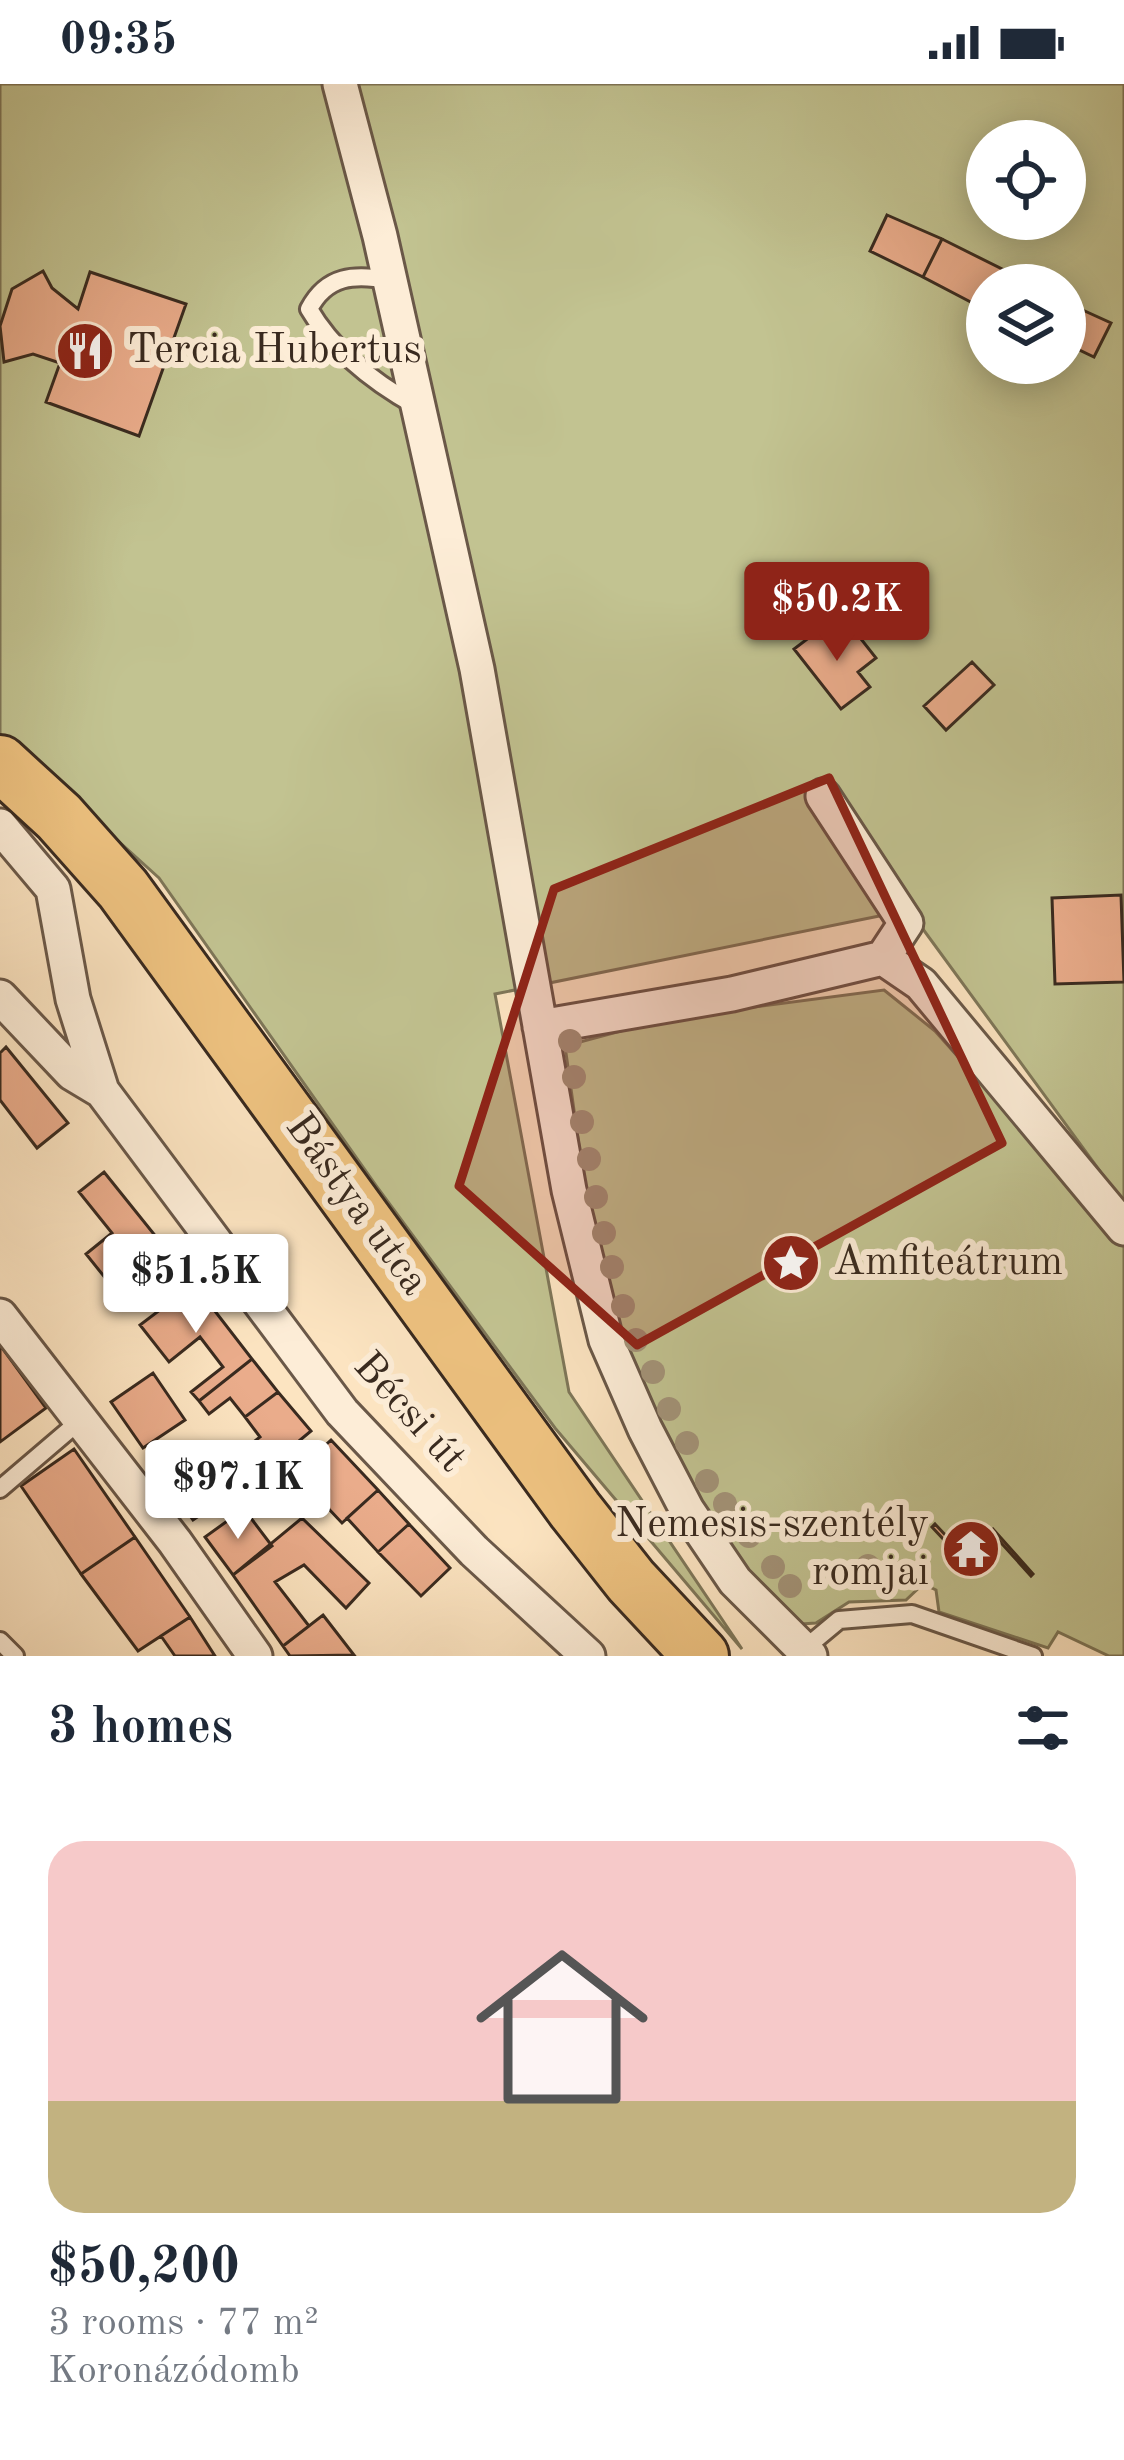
<!DOCTYPE html>
<html lang="en">
<head>
<meta charset="utf-8">
<style>
	body { margin:0; font-family:"Old Standard TT",serif; background:#f2f2f3; color:#1f2937; height:100vh; display:flex; flex-direction:column; font-size:45px; white-space:nowrap }
	* { box-sizing:border-box; margin:0 }
	p { font-size:39px; color:#747a83 }
	.icon { flex:none; width:66px; height:66px; fill:none; stroke:currentColor; stroke-width:2; stroke-linecap:round; stroke-linejoin:round }
	.map { position:relative; height:1572px; overflow:hidden }
	.side { display:flex; flex-direction:column; background:#fff; flex:1 }
	.side>* { flex:none }
	.fabs { position:absolute; left:966px; top:36px; display:grid; gap:24px }
	.fabs a { display:grid; place-items:center; width:120px; height:120px; border-radius:50%; background:#fff; box-shadow:0 6px 30px #0003; font-size:60px }
	.price { position:absolute; translate:-50% -102px; padding:0 27px; border-radius:12px; background:#fff; color:#222; font-size:39px; line-height:78px; filter:drop-shadow(0 3px 6px #0008) }
	.price::after { content:''; position:absolute; left:50%; top:72px; width:36px; height:27px; margin-left:-18px; background:inherit; clip-path:polygon(0 0,100% 0,50% 100%) }
	.price.current { background:#8f2418; color:#fff }
	ul { padding:0; list-style:none }
	li { display:grid; align-content:center; gap:24px; height:636px; padding:0 48px }
	li+li { border-top:3px solid #e0e1e3 }
	li span { display:grid; place-items:center; height:372px; border-radius:36px; color:#555 }
	li>.icon { margin-inline-start:auto }
	span .icon { width:216px; height:216px; fill:#fffc; stroke-width:1 }
	li b { font-size:51px }
	h2 { display:flex; justify-content:space-between; align-items:center; height:144px; padding:0 48px; font-size:51px }
	.status { display:flex; justify-content:space-between; align-items:center; height:84px; padding:0 60px; background:#fff; direction:ltr }
	.status svg { height:33px; fill:currentColor }
	.map>svg:first-child { display:block }
	.green { fill:#c2c391; stroke:#7e7658; stroke-width:3; fill-rule:evenodd }
	.building { fill:#eaac8b; stroke:#392a1f; stroke-width:3 }
	.lines { fill:none; stroke-linecap:round; stroke-linejoin:round }
	.lane-casing { stroke:#6a5848; stroke-width:22 }
	.street-casing { stroke:#6a5848; stroke-width:39 }
	.primary-casing { stroke:#392a1f; stroke-width:60 }
	.lane { stroke:#fdedd7; stroke-width:16 }
	.street { stroke:#fdedd7; stroke-width:33 }
	.primary { stroke:#eec280; stroke-width:54 }
	.tree { fill:#a39378 }
	.marked { fill:#8f2418; fill-opacity:0.2; stroke:#8f2418; stroke-width:9; stroke-linejoin:round }
	.labels { text-anchor:middle; dominant-baseline:central; stroke-width:12; stroke-linejoin:round; paint-order:stroke }
	.poi-label { font-size:42px; fill:#392a1f; stroke:#fdedd7; text-anchor:start }
	.street-label { font-size:42px; fill:#392a1f; stroke:#fdedd7 }
</style>
</head>
<body>
<div class="status"><b>09:35</b><svg viewBox="0 0 49 12"><path d="M0 12V9h3v3zM5 12V6h3v6zM10 12V3h3v9zM15 12V0h3v12zM26 1h20v11H26zM47 4h2v5h-2z"/></svg></div>
<div class="map">
<svg width="1124" height="1572" viewBox="0 0 1124 1572">
	<rect width="100%" height="100%" fill="#fce4c1"/>
	<filter id="stains"><feTurbulence type="fractalNoise" baseFrequency=".00167" numOctaves="4"/><feColorMatrix values="0 0 0 0 .2 0 0 0 0 .09 0 0 0 0 .02 0 0 0 .5 -.17"/></filter>
	<radialGradient id="worn" r=".72"><stop offset=".6" stop-color="#630" stop-opacity="0"/><stop offset="1" stop-color="#630" stop-opacity=".3"/></radialGradient>
	<!-- green -->
	<path class="green" d="M 0,0 L 1124,0 L 1124,1120 L 909,826 L 495,910 L 569,1308 L 742,1565 L 555,1344 L 377,1103 L 159,794 L 0,650 ZM 987,57 L 1065,57 L 1065,135 L 987,135 ZM 987,201 L 1065,201 L 1065,279 L 987,279 Z
		M 884,906 L 935,947 L 1124,1159 L 1124,1572 L 1109,1572 L 1058,1548 L 1048,1564 L 939,1528 L 936,1506 L 923,1500 L 906,1516 L 849,1518 L 816,1539 L 785,1541 L 742,1488 L 659,1352 L 597,1191 L 565,962 L 669,934 Z"/>
	<!-- building -->
	<path class="building" d="M 887,131 L 942,155 L 923,193 L 870,167 Z
		M 942,155 L 1004,186 L 997,201 L 987,201 L 984,225 L 923,193 Z
		M 43,187 L 52,204 L 78,225 L 90,188 L 186,220 L 139,352 L 46,318 L 60,279 L 33,270 L 4,278 L 0,242 L 12,205 Z
		M 1065,218 L 1111,239 L 1094,273 L 1065,259 Z
		M 823,543 L 836,560 L 854,546 L 876,574 L 858,588 L 870,603 L 841,625 L 794,565 Z
		M 972,578 L 994,601 L 946,646 L 924,622 Z
		M 1121,811 L 1124,898 L 1055,900 L 1052,814 Z
		M 6,963 L 68,1039 L 37,1064 L 0,1016 L 0,969 Z
		M 104,1088 L 194,1200 L 169,1219 L 150,1195 L 123,1216 L 86,1170 L 112,1149 L 79,1108 Z
		M 194,1200 L 252,1275 L 199,1317 L 191,1308 L 223,1283 L 200,1253 L 169,1278 L 140,1241 Z
		M 0,1261 L 46,1324 L 0,1358 Z
		M 252,1275 L 278,1308 L 245,1333 L 230,1314 L 209,1330 L 199,1317 Z
		M 153,1289 L 185,1336 L 143,1364 L 111,1318 Z
		M 278,1308 L 311,1347 L 263,1387 L 244,1365 L 260,1353 L 245,1333 Z
		M 331,1356 L 378,1406 L 342,1439 L 295,1389 Z
		M 206,1361 L 237,1406 L 193,1436 L 162,1392 Z
		M 74,1365 L 135,1453 L 81,1490 L 21,1402 Z
		M 378,1406 L 409,1440 L 378,1468 L 347,1434 Z
		M 244,1425 L 272,1462 L 233,1491 L 205,1453 Z
		M 302,1434 L 369,1499 L 346,1524 L 304,1481 L 275,1498 L 309,1542 L 283,1562 L 233,1491 Z
		M 409,1440 L 450,1484 L 421,1512 L 378,1468 Z
		M 935,1440 L 963,1470 L 993,1445 L 1033,1490 L 1031,1492 L 993,1450 L 959,1482 L 954,1477 L 958,1471 L 932,1443 Z
		M 135,1453 L 190,1533 L 138,1567 L 81,1490 Z
		M 323,1531 L 354,1571 L 290,1572 L 283,1562 Z
		M 190,1533 L 215,1572 L 175,1572 L 161,1552 Z"/>
	<g class="lines">
		<defs>
			<path id="lane" d="M 389,196 C 354,190 327,191 309,225 C 334,268 373,298 416,322
				M 0,1405 L 69,1346 L 85,1342
				M 0,1557 L 15,1572
				M 803,1566 L 839,1536 L 912,1530 L 1033,1572"/>
			<path id="street" d="M 340,0 L 380,152 L 477,585 L 569,1106 L 606,1256 L 645,1345 L 687,1426 L 735,1497 L 810,1572
				M 823,712 L 906,839 L 883,874 L 921,900 L 1124,1144
				M 0,742 L 53,805 L 73,915 L 102,1007 L 342,1328 L 474,1467 L 588,1572
				M 0,913 L 72,989 L 102,1007
				M 540,943 L 732,910 L 883,874
				M 0,1232 L 175,1458 L 255,1572"/>
			<path id="primary" d="M 0,679 L 59,733 L 123,805 L 575,1426 L 631,1497 L 701,1572"/>
		</defs>
		<!-- lane casing -->
		<use href="#lane" class="lane-casing"/>
		<!-- street casing -->
		<use href="#street" class="street-casing"/>
		<!-- primary casing -->
		<use href="#primary" class="primary-casing"/>
		<!-- lane -->
		<use href="#lane" class="lane"/>
		<!-- street -->
		<use href="#street" class="street"/>
		<!-- primary -->
		<use href="#primary" class="primary"/>
	</g>
	<!-- trees -->
	<g class="tree">
		<circle cx="570" cy="957" r="12"/>
		<circle cx="574" cy="993" r="12"/>
		<circle cx="582" cy="1038" r="12"/>
		<circle cx="589" cy="1075" r="12"/>
		<circle cx="596" cy="1113" r="12"/>
		<circle cx="604" cy="1149" r="12"/>
		<circle cx="612" cy="1183" r="12"/>
		<circle cx="623" cy="1222" r="12"/>
		<circle cx="636" cy="1256" r="12"/>
		<circle cx="653" cy="1288" r="12"/>
		<circle cx="669" cy="1325" r="12"/>
		<circle cx="687" cy="1359" r="12"/>
		<circle cx="707" cy="1397" r="12"/>
		<circle cx="725" cy="1420" r="12"/>
		<circle cx="749" cy="1452" r="12"/>
		<circle cx="868" cy="1482" r="12"/>
		<circle cx="773" cy="1483" r="12"/>
		<circle cx="790" cy="1502" r="12"/>
	</g>
	<!-- marked area -->
	<path class="marked" d="M 829,694 L 1002,1059 L 637,1261 L 459,1102 L 554,805 Z"/>
	<!-- icons -->
	<defs>
		<symbol id="restaurant-disc" viewBox="-11 -11 22 22"><circle r="9.5" fill="#8f2418" stroke="#fdedd7"/><path d="M-5-6h1v4h1v-4h1v4h1v-4h1v5L-1.5 .5V6h-2V.5L-5-1ZM5-6V6H3V1.5H1.5Q1.5-4 5-6Z" fill="#fff"/></symbol>
		<symbol id="sight-disc" viewBox="-11 -11 22 22"><circle r="9.5" fill="#8f2418" stroke="#fdedd7"/><path d="M0-6L1.8-2.2L6-1.7L2.9 1.2L3.7 5.4L0 3.3L-3.7 5.4L-2.9 1.2L-6-1.7L-1.8-2.2Z" fill="#fff"/></symbol>
		<symbol id="temple-disc" viewBox="-11 -11 22 22"><circle r="9.5" fill="#8f2418" stroke="#fdedd7"/><path d="M0-6L5-2H3V0L6.5 2.5H4V6H1.5V3h-3V6H-4V2.5H-6.5L-3 0V-2H-5Z" fill="#fff"/></symbol>
	</defs>
	<g fill-rule="evenodd">
		<use href="#restaurant-disc" x="52" y="234" width="66" height="66"/>
		<use href="#sight-disc" x="758" y="1146" width="66" height="66"/>
		<use href="#temple-disc" x="938" y="1432" width="66" height="66"/>
	</g>
	<g class="labels">
		<!-- poi labels -->
		<g class="poi-label">
			<text x="127" y="267">Tercia Hubertus</text>
			<text x="833" y="1179">Amfiteátrum</text>
			<text x="929" y="1441" text-anchor="end">Nemesis-szentély<tspan x="929" dy="48">romjai</tspan></text>
		</g>
		<!-- street labels -->
		<g class="street-label">
			<text transform="translate(356 1121) rotate(54)">Bástya utca</text>
			<text transform="translate(409 1329) rotate(48)">Bécsi út</text>
		</g>
	</g>
	<rect width="100%" height="100%" filter="url(#stains)"/>
	<rect width="100%" height="100%" fill="url(#worn)"/>
</svg>
<div class="fabs">
<a><svg class="icon" aria-label="locate" viewBox="0 0 24 24"><circle cx="12" cy="12" r="6"/><path d="M12 2v4M12 18v4M2 12h4M18 12h4"/></svg></a>
<a><svg class="icon" aria-label="layers" viewBox="0 0 24 24"><path d="M12 4l9 5-9 5-9-5zM3 14l9 5 9-5"/></svg></a>
</div>
<b class="price current" style="left:837px;top:580px">$50.2K</b>
<b class="price" style="left:196px;top:1252px">$51.5K</b>
<b class="price" style="left:238px;top:1458px">$97.1K</b>
</div>
<section class="side">
<h2>3 homes<svg class="icon" aria-label="filters" viewBox="0 0 24 24"><path d="M4 7h16M4 17h16"/><circle cx="9" cy="7" r="2"/><circle cx="15" cy="17" r="2"/></svg></h2>
<ul>
<li><span style="background:linear-gradient(#f6c9c9 70%,#c2b280 0)"><svg class="icon" aria-label="home" viewBox="0 0 24 24"><path d="M3 11l9-7 9 7M6 9v11h12V9"/></svg></span><div><b>$50,200</b><p>3 rooms · 77 m²</p><p>Koronázódomb</p></div></li>
</ul>
</section>
</body>
</html>
